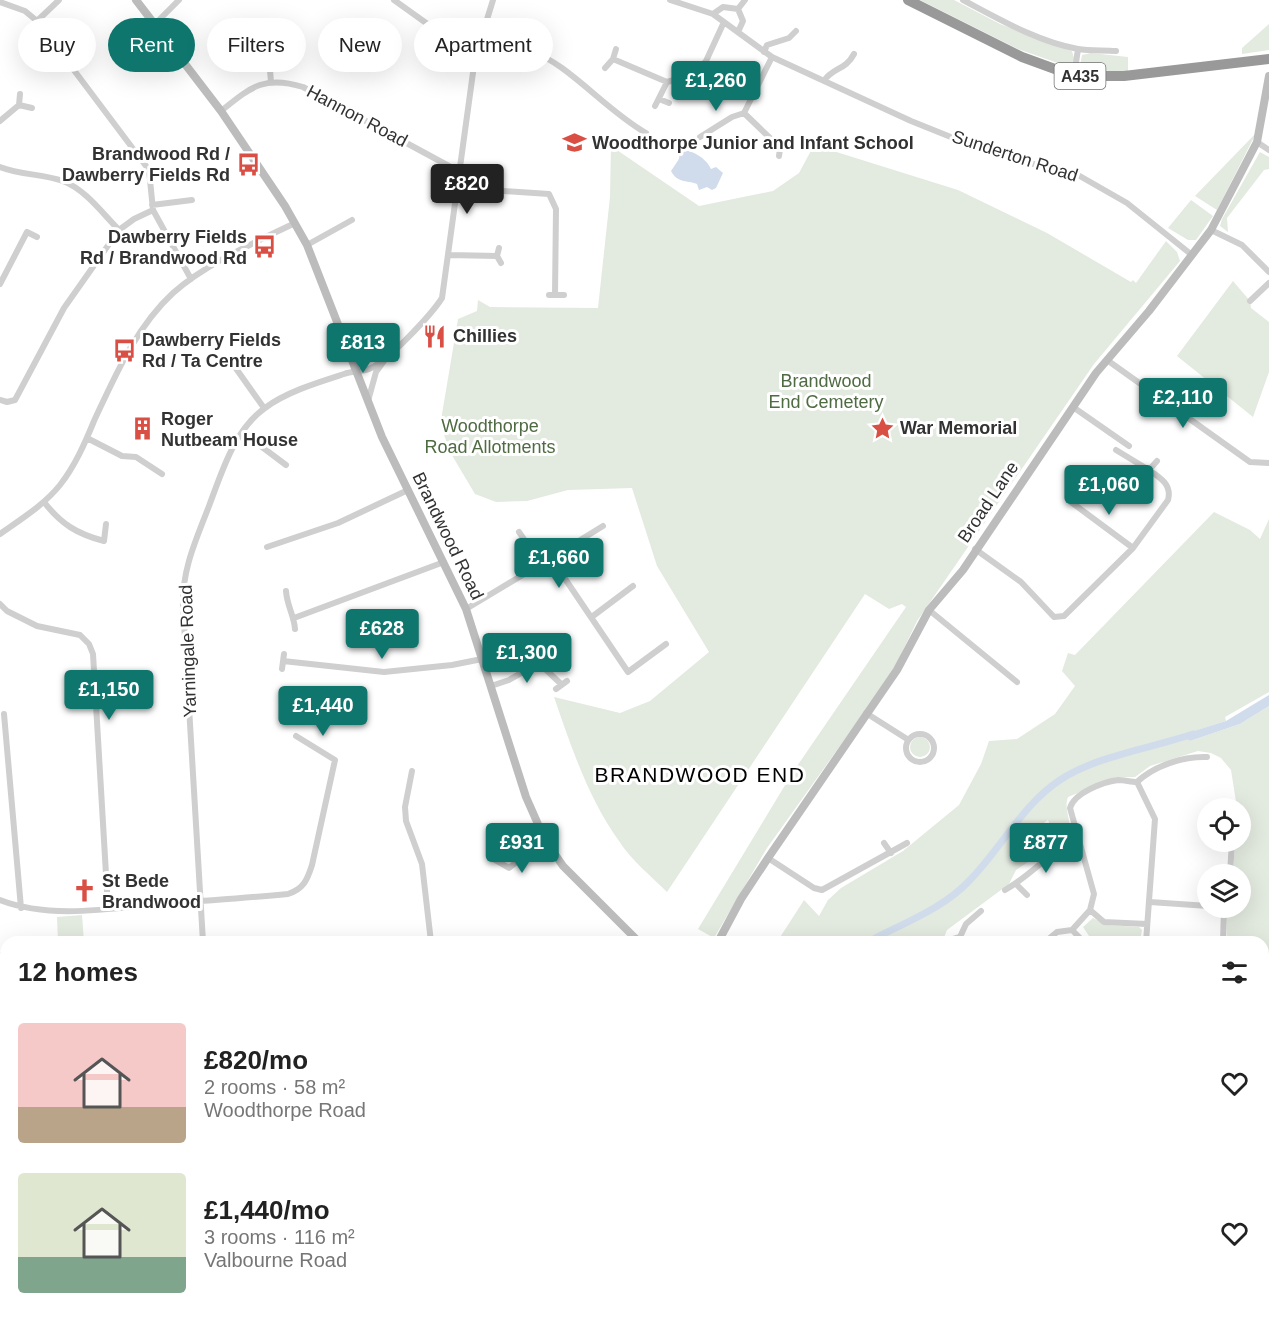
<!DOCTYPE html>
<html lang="en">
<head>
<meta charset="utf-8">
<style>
	body { margin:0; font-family:Helvetica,sans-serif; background:#f6f6f6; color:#222; height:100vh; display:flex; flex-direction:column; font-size:22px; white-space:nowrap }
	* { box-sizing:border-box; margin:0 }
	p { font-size:20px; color:#767676 }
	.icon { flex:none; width:33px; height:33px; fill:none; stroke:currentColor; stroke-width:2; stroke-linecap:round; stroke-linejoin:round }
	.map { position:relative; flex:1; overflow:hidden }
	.drawer { position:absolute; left:0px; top:936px; width:1269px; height:384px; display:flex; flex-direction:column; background:#fff; border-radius:18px 18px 0 0; box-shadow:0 6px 24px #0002 }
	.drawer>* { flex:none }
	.guide { position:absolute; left:18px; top:18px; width:600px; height:54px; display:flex; gap:12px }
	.buttons { position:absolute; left:1197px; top:798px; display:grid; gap:12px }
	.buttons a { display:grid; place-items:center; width:54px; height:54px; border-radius:50%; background:#fff; box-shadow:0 6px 24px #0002; font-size:30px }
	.price { position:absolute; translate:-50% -51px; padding:0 14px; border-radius:6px; background:#0f766e; color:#fff; font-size:20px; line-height:39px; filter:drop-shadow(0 2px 3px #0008) }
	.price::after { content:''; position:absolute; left:50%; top:36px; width:18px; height:14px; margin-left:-9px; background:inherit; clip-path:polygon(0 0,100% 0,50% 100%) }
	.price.on { background:#222; color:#fff }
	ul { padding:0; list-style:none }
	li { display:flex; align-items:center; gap:18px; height:150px; padding:0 18px }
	li span { display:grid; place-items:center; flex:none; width:168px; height:120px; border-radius:6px; color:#555 }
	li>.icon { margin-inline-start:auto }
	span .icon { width:72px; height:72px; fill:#fffc; stroke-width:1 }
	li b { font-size:26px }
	h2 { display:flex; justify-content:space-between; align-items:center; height:72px; padding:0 18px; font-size:26px }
	.pill { padding:0 21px; border-radius:27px; background:#fff; box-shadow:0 6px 24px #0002; font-size:21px; line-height:54px }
	.pill.on { background:#0f766e; color:#fff }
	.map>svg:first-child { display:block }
	.green { fill:#e3eadf }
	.water { fill:#d0dceb }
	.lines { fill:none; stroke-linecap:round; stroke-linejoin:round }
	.stream { stroke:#d0dceb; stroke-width:2 }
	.canal { stroke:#d0dceb; stroke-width:7 }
	.street { stroke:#cfcfcf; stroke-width:6 }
	.secondary { stroke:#bcbcbc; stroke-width:8 }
	.highway { stroke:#999; stroke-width:10 }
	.labels { text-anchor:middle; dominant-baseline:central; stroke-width:6; stroke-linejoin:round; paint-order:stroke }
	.shield { fill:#fff; stroke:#707070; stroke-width:1.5 }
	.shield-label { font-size:16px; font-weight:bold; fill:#323232 }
	.street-label { font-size:18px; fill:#323232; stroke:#fff }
	.poi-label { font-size:18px; font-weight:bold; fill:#323232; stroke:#fff; text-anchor:start }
	.park-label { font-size:18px; fill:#4f6b42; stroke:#fff }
	.quarter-label { font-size:21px; letter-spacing:1.5px; fill:#000; stroke:#fff }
</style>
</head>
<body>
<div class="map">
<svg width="1269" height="1320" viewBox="0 0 1269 1320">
	<rect width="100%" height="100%" fill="#fff"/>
	<!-- green -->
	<path class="green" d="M 920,0 L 954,0 L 1000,24 L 1072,51 L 1074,58 L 1072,68 L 1018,49 Z
		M 1269,24 L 1269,50 L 1242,54 L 1242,48 Z
		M 1091,53 L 1128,57 L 1128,73 L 1079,72 L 1082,55 Z
		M 1256,133 L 1217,210 L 1195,196 Z
		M 814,145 L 958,190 L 1047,233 L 1131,282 L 1133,280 L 1136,283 L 1166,241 L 1177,252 L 1180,261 L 1094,364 L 917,621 L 892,673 L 767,848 L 714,938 L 698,929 L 793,772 L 906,607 L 902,604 L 889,609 L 865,594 L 667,892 C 651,876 631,860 619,841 C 588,798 571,746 554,697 L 620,713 L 650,701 L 709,652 L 657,566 L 632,488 L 568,490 L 527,501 L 496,502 L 475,494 L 450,452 L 441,426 L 442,414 L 458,319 L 477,311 L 478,300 L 490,307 L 598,308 L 610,197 L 611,146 L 699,206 L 773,191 L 799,173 Z
		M 1260,152 L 1269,157 L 1269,169 L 1264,170 L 1227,218 L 1228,232 L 1220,226 L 1222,219 Z
		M 1191,200 L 1213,216 L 1196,240 L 1188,240 L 1168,228 Z
		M 1233,281 L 1250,301 L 1251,308 L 1269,322 L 1269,372 L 1253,417 L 1177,356 Z
		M 1214,512 L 1250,530 L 1260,539 L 1269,519 L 1269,692 L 1225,717 L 1226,721 L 1182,735 L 1190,741 L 1240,724 L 1269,706 L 1269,1320 L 1009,1320 L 1030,1314 L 1263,1314 L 1263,942 L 1227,942 L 1226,908 L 1240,908 L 1240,874 L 1233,874 L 1235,842 L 1240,842 L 1240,808 L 1237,808 L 1231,770 L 1221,758 L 1211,753 L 1198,751 L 1150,766 L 1135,777 L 1117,777 L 1068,797 C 1063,810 1073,822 1069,837 L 1056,840 L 1048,820 L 1028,834 L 1046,850 L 1016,870 L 1009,884 L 947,930 L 943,940 L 777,942 L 804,900 L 819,916 L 828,900 L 841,888 L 903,851 L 959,805 L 981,764 L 989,741 L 1017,739 L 1055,714 L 1075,686 L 1062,671 L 1068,653 L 1075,655 Z
		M910 747a10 10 0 1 1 20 0a10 10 0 1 1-20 0Z
		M 82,915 L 84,942 L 58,942 L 57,917 Z
		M 1093,918 L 1107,925 L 1139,927 L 1142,930 L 1140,942 L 1093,942 L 1083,927 Z
		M 6,1222 L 6,1312 C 0,1293 0,1243 6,1222 Z
		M 7,1314 L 144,1314 L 119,1320 L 11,1320 Z"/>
	<!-- water -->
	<path class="water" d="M 680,150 C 692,149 707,159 711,169 L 716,167 L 723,173 L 716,188 L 712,190 L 707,187 L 699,190 L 697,184 C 686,180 677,183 671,171 L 679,159 Z
		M 1269,695 L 1269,706 L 1240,724 L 1190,741 L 1181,735 L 1226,721 Z"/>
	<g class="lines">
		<!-- stream -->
		<path class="stream" d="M 1263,1186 L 1269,1184
			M 1246,1314 L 1247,1320"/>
		<!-- canal -->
		<path class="canal" d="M 868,942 C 901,924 943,909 969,881 C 1000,850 1023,804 1060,780 C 1096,756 1152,748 1193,734"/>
		<!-- street -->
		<path class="street" d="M 394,0 L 475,58
			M 670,0 L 713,14 L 772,57 L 911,121 L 993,154 L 1078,175 L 1127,203 L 1192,255
			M 963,0 C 999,19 1038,42 1078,49 C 1090,51 1103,50 1116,51
			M 0,2 L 25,11 L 37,21 L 149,170 L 153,210 L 191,279
			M 738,9 L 745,0
			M 713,14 L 723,7 L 738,9 L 743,21 L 738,32
			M 37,21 L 59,0
			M 155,24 L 179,0
			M 482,30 C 510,40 538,51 562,68 C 591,89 615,115 646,133
			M 267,34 L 271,82
			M 764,52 L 767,45 L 789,38 L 796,31
			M 772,57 L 744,113 L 771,139 L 789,143
			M 613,59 L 667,82 L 681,78 L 697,70 L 706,61 L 724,22
			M 605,68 L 613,59 L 616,49
			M 1074,76 L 1078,49
			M 824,81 C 833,67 845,71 854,54
			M 20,94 L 19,105 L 32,108
			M 659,99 L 669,103
			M 655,106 L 667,82
			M 221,111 C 251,87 264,75 303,87 L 460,172
			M 0,121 L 19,105
			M 700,137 L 732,117 L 744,113
			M 1257,142 L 1269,150
			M 779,156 L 781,142
			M 0,167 C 21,175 43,174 63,181 C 86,190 102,213 119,230
			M 459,188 L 549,194 L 556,209 L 555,295
			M 152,205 L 192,200
			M 1211,230 L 1242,245 L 1269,272
			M 307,245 L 352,220
			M 499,248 L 497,256 L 501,263
			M 449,255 L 497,256
			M 0,284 L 27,232 L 37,237
			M 549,295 L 564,295
			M 1250,301 L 1269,283
			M 230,360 L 264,408
			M 1107,360 L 1250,462 L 1269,463
			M 0,400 L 7,402 L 15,400 L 64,308 L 119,230 L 134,219 L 153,210
			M 368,401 L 376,372 L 384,361
			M 1073,407 L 1129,446
			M 242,432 L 286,465
			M 87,438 L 122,456 L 136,457 L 162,474
			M 1116,450 L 1149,470
			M 44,502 C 61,524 77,534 104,541 L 106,524
			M 1071,502 L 1133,548
			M 519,532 L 541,564
			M 0,534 C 21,519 44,505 60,485 C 75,466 85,443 94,421 C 115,376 136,327 173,293 C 207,263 254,243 295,223
			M 267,547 L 338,523 L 408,490
			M 975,549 L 1021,582 L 1054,617 L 1064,616 L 1133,548 L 1168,500 C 1172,485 1161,478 1149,470 L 1157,461
			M 551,558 L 603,526
			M 286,591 C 287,606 294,615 295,629
			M 0,604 L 7,611 L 37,626 L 80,635 L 89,644 L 93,654 L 108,908
			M 466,609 L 551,558 L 628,672 L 666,644
			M 929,610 L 1017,682
			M 593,616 L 633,586
			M 294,618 L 444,562
			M 283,661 L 384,672 L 452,665 L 482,659
			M 282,669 L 284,654
			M 491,686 L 509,680 L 539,663 L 561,684
			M 556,689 L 567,681
			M 866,713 L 907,739
			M 4,714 L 21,908
			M906 748a14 14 0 1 1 28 0a14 14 0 1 1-28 0Z
			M 412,771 L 405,807 L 406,821 L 422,864 L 431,942
			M 1137,782 L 1155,819 L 1146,942
			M 1137,782 C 1154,766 1183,756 1207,757
			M 884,843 L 891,853
			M 768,858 L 814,888 L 822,890 L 907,843
			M 495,860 L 509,868 L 545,840
			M 1230,874 L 1232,842
			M 1016,884 L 1027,895
			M 1005,890 C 1032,875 1050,851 1078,838
			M 0,900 C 49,919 108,909 159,904 C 202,901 245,898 288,894 C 303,889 307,881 312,865 L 335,760 L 296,736
			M 1150,902 L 1208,906
			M 1090,910 L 1104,922 L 1147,924
			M 1072,930 L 1090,910 L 1094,894 L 1070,808 C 1074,793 1103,782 1118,780 C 1124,780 1131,782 1137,782
			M 960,937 L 966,924 L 981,911
			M 203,942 L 183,606 C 182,569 196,540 209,506 C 222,472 234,430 265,408 C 286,392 319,382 344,374 C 353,371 363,372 371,368 C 389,360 431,315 442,298 L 475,58 L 493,0
			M 943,942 L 960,937 L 963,942
			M 1045,942 L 1057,932 L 1072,930 L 1084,942
			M 1223,942 L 1224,908
			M 0,955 L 3,956
			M 0,1023 L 6,1023
			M 0,1101 L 6,1100
			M 392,1314 L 402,1320
			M 563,1314 L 567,1319 L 577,1314
			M 356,1320 L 371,1314"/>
		<!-- secondary -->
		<path class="secondary" d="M 136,0 L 221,111 L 285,206 L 307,245 L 382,437 L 466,609 L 526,797 L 545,840 L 563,866 L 639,942
			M 718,942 L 741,899 L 768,858 L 897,670 L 929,610 L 963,570 L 1096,373 L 1149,311 L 1211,230 L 1257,142 L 1269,76
			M 682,1314 L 682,1320"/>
		<!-- highway -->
		<path class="highway" d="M 908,0 L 1022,57 L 1074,76 L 1124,76 L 1269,59"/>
	</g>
	<!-- icons -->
	<defs>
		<symbol id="school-bare" viewBox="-9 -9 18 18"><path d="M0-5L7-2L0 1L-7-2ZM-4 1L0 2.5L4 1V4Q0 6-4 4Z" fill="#d94f44" stroke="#fff" stroke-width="2.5" paint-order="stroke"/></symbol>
		<symbol id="bus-bare" viewBox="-9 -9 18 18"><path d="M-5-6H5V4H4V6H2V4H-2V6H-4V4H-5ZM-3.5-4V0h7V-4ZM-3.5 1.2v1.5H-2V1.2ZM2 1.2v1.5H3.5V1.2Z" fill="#d94f44" stroke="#fff" stroke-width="2.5" paint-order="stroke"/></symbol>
		<symbol id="restaurant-bare" viewBox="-9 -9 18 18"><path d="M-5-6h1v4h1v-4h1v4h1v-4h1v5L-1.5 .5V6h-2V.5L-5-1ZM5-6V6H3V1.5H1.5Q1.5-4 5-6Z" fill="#d94f44" stroke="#fff" stroke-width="2.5" paint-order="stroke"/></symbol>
		<symbol id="sight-bare" viewBox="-9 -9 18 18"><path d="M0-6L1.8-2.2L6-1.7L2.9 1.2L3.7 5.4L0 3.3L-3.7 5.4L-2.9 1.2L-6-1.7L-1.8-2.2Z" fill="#d94f44" stroke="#fff" stroke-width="2.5" paint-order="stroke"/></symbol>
		<symbol id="building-bare" viewBox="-9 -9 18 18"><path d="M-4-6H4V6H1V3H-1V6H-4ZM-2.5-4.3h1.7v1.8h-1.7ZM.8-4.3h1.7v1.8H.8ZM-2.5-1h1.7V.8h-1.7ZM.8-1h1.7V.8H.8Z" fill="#d94f44" stroke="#fff" stroke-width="2.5" paint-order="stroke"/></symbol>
		<symbol id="church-bare" viewBox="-9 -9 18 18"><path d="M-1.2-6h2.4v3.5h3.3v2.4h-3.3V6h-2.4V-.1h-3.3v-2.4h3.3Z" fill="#d94f44" stroke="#fff" stroke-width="2.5" paint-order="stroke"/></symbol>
	</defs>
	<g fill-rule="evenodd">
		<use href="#school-bare" x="558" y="126" width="33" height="33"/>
		<use href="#bus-bare" x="232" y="148" width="33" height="33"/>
		<use href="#bus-bare" x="248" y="230" width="33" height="33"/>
		<use href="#restaurant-bare" x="418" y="320" width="33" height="33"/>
		<use href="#bus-bare" x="108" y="334" width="33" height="33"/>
		<use href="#sight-bare" x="866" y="412" width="33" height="33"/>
		<use href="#building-bare" x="126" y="412" width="33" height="33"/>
		<use href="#church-bare" x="68" y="874" width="33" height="33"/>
	</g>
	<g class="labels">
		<!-- shield labels -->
		<rect class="shield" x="1054.5" y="63" width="51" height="26" rx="4.5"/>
		<g class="shield-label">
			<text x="1080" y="76">A435</text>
		</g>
		<!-- street labels -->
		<g class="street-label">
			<text transform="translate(357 116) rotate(28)">Hannon Road</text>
			<text transform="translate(1015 156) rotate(18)">Sunderton Road</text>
			<text transform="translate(988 502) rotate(-56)">Broad Lane</text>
			<text transform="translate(448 536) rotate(64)">Brandwood Road</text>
			<text transform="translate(188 651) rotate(-92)">Yarningale Road</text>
		</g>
		<!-- poi labels -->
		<g class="poi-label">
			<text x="592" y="143">Woodthorpe Junior and Infant School</text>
			<text x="230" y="154" text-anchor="end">Brandwood Rd /<tspan x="230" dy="21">Dawberry Fields Rd</tspan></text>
			<text x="247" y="237" text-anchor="end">Dawberry Fields<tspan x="247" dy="21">Rd / Brandwood Rd</tspan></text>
			<text x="453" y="336">Chillies</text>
			<text x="142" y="340">Dawberry Fields<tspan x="142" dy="21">Rd / Ta Centre</tspan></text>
			<text x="161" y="419">Roger<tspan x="161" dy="21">Nutbeam House</tspan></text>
			<text x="900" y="428">War Memorial</text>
			<text x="102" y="881">St Bede<tspan x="102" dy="21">Brandwood</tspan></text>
		</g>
		<!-- park labels -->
		<g class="park-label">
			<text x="826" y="381">Brandwood<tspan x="826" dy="21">End Cemetery</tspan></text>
			<text x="490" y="426">Woodthorpe<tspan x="490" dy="21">Road Allotments</tspan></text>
		</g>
		<!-- quarter labels -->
		<g class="quarter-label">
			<text x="700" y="774">BRANDWOOD END</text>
		</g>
	</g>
</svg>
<div class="buttons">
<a><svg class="icon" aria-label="locate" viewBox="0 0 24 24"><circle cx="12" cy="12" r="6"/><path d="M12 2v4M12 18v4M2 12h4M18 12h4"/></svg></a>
<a><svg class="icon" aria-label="layers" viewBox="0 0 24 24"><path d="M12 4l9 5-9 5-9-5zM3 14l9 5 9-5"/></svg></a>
</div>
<b class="price" style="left:716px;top:112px">£1,260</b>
<b class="price on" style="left:467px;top:215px">£820</b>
<b class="price" style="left:363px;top:374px">£813</b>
<b class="price" style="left:1183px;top:429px">£2,110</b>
<b class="price" style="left:1109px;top:516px">£1,060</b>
<b class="price" style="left:559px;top:589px">£1,660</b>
<b class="price" style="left:382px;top:660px">£628</b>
<b class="price" style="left:527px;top:684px">£1,300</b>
<b class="price" style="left:109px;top:721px">£1,150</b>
<b class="price" style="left:323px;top:737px">£1,440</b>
<b class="price" style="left:522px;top:874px">£931</b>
<b class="price" style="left:1046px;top:874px">£877</b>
<div class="guide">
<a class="pill">Buy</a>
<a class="pill on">Rent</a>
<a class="pill">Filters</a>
<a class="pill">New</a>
<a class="pill">Apartment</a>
</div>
<section class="drawer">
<h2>12 homes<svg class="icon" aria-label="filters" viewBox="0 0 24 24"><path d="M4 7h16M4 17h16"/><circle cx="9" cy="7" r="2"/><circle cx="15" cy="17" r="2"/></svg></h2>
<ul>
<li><span style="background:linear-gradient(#f6c9c9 70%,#b9a48a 0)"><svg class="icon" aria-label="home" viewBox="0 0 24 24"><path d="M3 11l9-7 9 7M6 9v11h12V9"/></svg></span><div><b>£820/mo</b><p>2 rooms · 58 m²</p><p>Woodthorpe Road</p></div><svg class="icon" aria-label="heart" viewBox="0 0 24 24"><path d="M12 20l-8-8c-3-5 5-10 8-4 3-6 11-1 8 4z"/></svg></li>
<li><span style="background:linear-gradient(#dfe7d0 70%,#7fa58c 0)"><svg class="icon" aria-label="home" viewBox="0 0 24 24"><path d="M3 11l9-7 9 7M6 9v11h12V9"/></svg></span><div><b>£1,440/mo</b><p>3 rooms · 116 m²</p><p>Valbourne Road</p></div><svg class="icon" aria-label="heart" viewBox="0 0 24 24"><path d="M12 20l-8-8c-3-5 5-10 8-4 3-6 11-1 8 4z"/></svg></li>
</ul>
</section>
</div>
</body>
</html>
